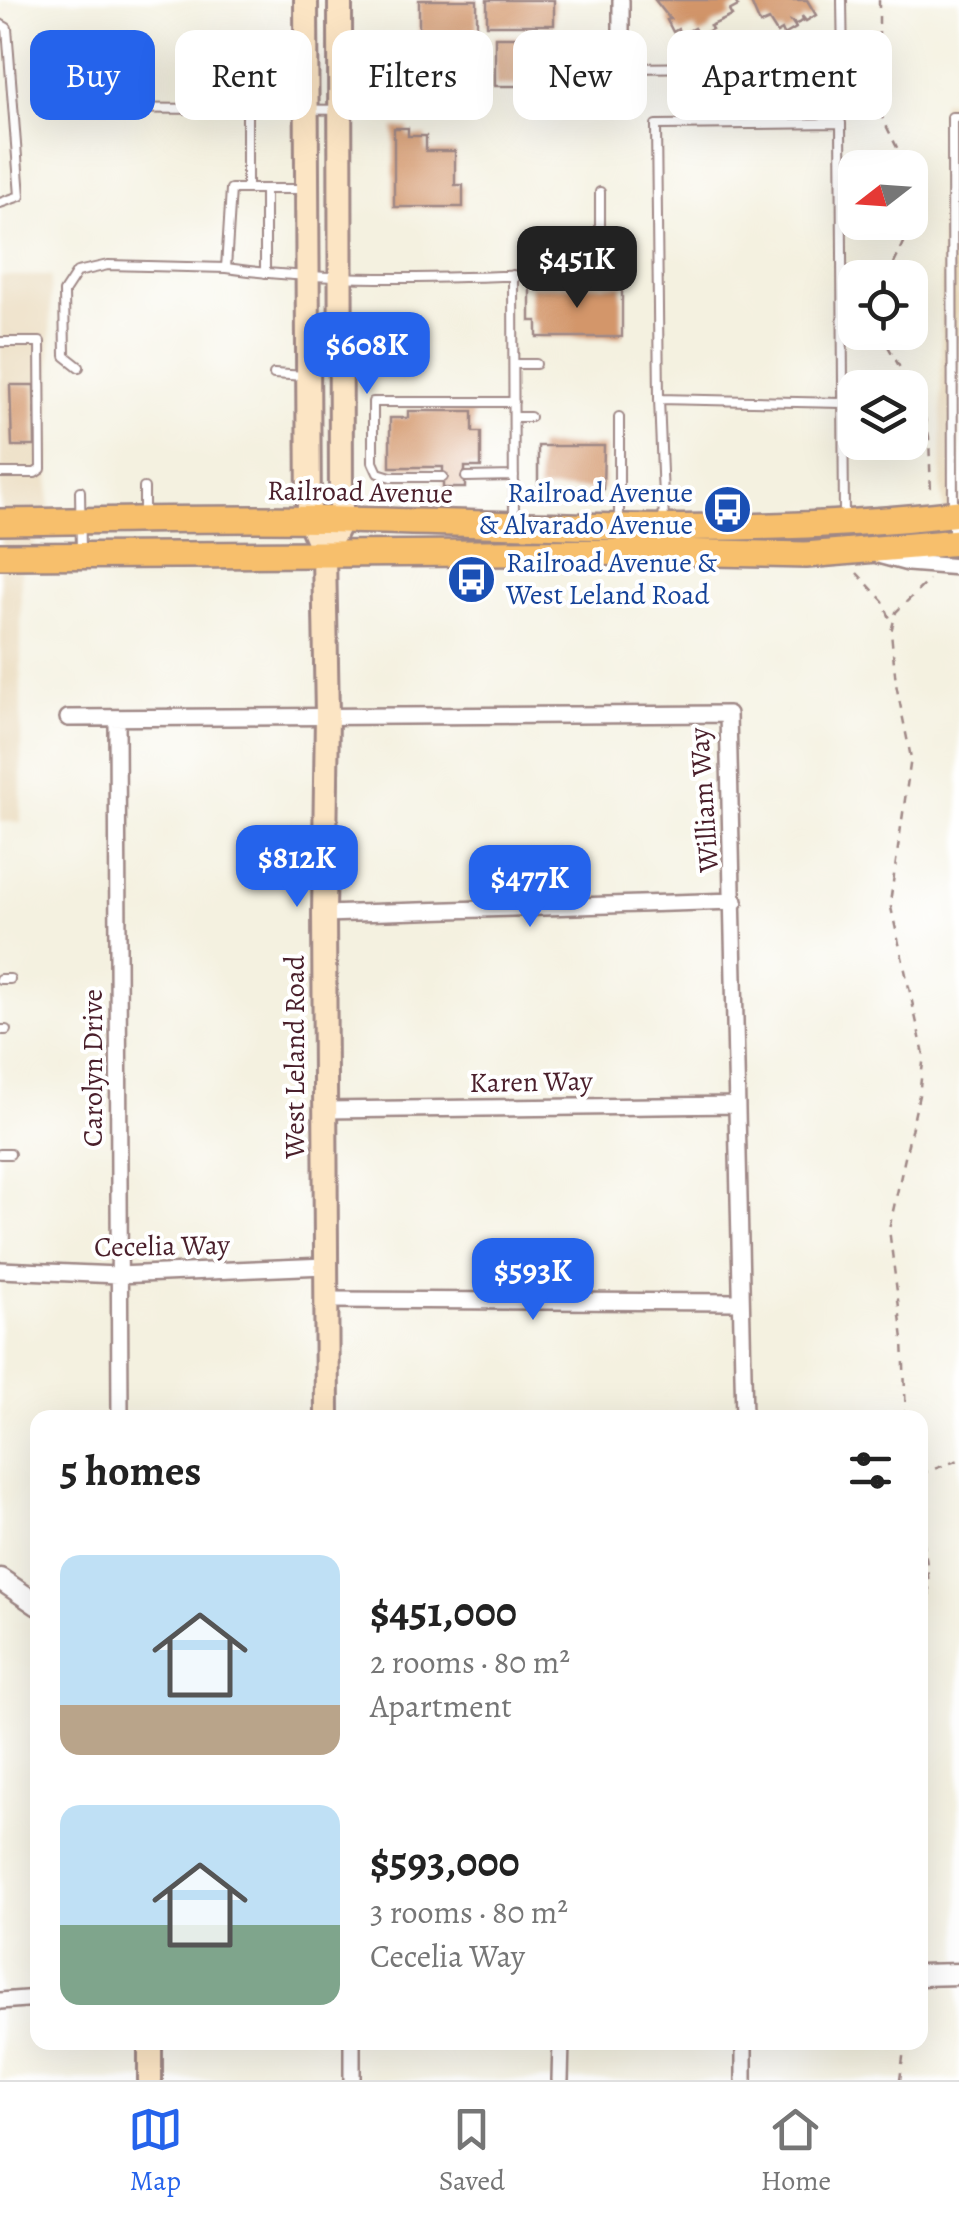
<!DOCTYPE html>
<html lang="en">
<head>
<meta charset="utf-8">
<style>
	body { margin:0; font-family:Alegreya,serif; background:#f2f2f2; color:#222; height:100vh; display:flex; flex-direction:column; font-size:38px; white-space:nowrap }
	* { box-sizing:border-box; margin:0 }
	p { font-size:32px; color:#767676 }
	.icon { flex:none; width:55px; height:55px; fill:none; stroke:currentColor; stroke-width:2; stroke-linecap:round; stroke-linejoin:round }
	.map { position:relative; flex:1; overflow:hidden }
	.sheet { position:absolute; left:30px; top:1410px; width:898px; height:640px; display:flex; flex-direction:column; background:#fff; border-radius:20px; box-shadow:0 10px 40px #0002 }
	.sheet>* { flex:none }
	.top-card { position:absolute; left:30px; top:30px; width:900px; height:90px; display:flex; gap:20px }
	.needle { width:65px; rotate:253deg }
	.controls { position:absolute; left:838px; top:150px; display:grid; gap:20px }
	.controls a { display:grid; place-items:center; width:90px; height:90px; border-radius:20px; background:#fff; box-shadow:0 10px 40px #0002; font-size:50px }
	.price { position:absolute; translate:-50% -85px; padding:0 22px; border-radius:20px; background:#2563eb; color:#fff; font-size:32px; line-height:65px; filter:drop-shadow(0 2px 5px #0008) }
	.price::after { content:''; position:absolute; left:50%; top:60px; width:30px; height:22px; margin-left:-15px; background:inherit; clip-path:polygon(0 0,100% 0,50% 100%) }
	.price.on { background:#222; color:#fff }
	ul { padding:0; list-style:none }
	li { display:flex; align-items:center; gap:30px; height:250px; padding:0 30px }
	li span { display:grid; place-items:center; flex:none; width:280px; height:200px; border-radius:20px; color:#555 }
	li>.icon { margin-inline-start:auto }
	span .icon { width:120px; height:120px; fill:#fffc; stroke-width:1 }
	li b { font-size:42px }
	h2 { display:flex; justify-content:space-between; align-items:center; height:120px; padding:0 30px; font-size:42px }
	.chip { padding:0 35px; border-radius:20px; background:#fff; box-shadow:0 10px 40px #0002; font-size:35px; line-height:90px }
	.chip.on { background:#2563eb; color:#fff }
	.tab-bar { display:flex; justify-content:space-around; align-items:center; height:140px; border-top:2px solid #e0e0e0; background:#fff; font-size:28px; color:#767676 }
	.tab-bar a { display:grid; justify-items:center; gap:5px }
	.tab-bar .on { color:#2563eb }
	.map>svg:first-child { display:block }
	.built { fill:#e9d9ba }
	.building { fill:#d3966b }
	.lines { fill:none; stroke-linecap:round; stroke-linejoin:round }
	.service-casing { stroke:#9f8886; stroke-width:12 }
	.minor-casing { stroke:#9f8886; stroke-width:20 }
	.tertiary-casing { stroke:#9f8886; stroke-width:25 }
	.secondary-casing { stroke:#9f8886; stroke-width:28 }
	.trunk-casing { stroke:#9f8886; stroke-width:30 }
	.path { stroke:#9f8886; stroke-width:2.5; stroke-dasharray:8 8; stroke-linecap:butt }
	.service { stroke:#fff; stroke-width:8 }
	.minor { stroke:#fff; stroke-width:15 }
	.tertiary { stroke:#fff; stroke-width:20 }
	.secondary { stroke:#fce5c4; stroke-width:22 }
	.trunk { stroke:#f7bf6c; stroke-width:25 }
	.labels { text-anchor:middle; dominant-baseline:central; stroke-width:8; stroke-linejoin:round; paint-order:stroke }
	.street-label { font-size:28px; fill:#4a1f2b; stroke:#fff }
	.transit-label { font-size:28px; fill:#164399; stroke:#fff; text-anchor:end }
</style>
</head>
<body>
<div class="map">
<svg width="959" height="2080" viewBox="0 0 959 2080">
	<rect width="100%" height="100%" fill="#fff"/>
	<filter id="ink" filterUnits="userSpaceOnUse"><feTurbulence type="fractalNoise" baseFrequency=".01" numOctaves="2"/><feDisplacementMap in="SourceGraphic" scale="20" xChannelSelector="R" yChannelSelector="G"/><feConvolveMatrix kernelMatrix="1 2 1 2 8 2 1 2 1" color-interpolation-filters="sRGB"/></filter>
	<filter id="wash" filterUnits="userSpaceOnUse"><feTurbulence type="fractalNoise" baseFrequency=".0048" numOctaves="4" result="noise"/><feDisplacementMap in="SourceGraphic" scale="40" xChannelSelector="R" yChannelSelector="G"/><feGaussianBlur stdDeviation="2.25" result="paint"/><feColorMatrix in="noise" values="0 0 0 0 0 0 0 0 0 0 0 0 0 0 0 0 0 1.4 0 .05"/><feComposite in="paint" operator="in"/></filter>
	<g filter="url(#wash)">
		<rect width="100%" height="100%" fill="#f4f1e0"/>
		<!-- built -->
		<path class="built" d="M 942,101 L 959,101 L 959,661 L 954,576 L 941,489 Z
			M 0,276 L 51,276 L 49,513 L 21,571 L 21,822 L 0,822 Z"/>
		<g id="blocks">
			<!-- building -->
			<path class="building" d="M 419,0 L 477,0 L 477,34 L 419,35 Z
				M 487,0 L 554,0 L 554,25 L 487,25 Z
				M 655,0 L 734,0 L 738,6 L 729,11 L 732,16 L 710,26 L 712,29 L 699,36 L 694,28 L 681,35 L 678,29 L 673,32 L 667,20 L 670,19 Z
				M 750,0 L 807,0 L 816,15 L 806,21 L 802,16 L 803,21 L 796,24 L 792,22 L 796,28 L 784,35 L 782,30 L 777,33 L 769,20 L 760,24 Z
				M 495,37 L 554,37 L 554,86 L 495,86 Z
				M 486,46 L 486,86 L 411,87 L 410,47 Z
				M 394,128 L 408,128 L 408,136 L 426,136 L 426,151 L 455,151 L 455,185 L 463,185 L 463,207 L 394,207 Z
				M 622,285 L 622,337 L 537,337 L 537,321 L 530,321 L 530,286 Z
				M 10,385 L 34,385 L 35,446 L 12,446 Z
				M 408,411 L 473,411 L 473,432 L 481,432 L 481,467 L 465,467 L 465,488 L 443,488 L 443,467 L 390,467 L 390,418 L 408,418 Z
				M 538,446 L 604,446 L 603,490 L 538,490 Z"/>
		</g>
	</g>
	<g filter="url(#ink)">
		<use href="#blocks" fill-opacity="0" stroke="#9f8886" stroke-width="2.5"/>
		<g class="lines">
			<defs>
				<path id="service" d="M 0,24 L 7,28 L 20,196 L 0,203
					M 233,66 L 234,109
					M 621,68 L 843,66 L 842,0
					M 342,79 L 382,77
					M 54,108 L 382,110
					M 247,109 L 247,189
					M 302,189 L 231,189 L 226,268 C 345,285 479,276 600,273 L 600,192
					M 265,273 L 265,189
					M 513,275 L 514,522
					M 0,342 L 40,342 L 41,469 L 35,473 L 0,473
					M 514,364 L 536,364
					M 79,367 L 65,356 L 64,292 L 77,272 L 108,265 L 226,268
					M 274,374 L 305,376
					M 659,399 L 842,403
					M 514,417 L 530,417
					M 443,477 L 391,477 L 378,473 L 373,462 L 373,402 L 514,402
					M 466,477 L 514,476
					M 144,488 L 144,516
					M 80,491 L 81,552
					M 619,521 L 619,417
					M 664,522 L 659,399 L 656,125 L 841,123 L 844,516
					M 953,538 L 952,117 L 959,117
					M 0,979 L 10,979
					M 0,1030 L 6,1030
					M 0,1154 L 10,1154"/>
				<path id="minor" d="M 621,0 L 621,68
					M 878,555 L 908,563 L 959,567
					M 68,718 L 728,714 L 744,1418
					M 117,718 L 120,1418
					M 324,914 L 735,901
					M 325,1110 L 737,1105
					M 0,1270 L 118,1275 L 325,1266
					M 326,1300 L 741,1302
					M 0,2001 L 38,1998
					M 352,2042 L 352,2080
					M 744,2042 L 744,2080
					M 560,2080 L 561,2042"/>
				<path id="tertiary" d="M 0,1579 L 38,1605
					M 920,1975 L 959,1974"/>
				<path id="secondary" d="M 306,0 L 309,520 L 324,555 L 327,716 L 324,914 L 327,1418
					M 324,555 L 341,520 L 340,0
					M 150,2042 L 150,2080"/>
				<path id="trunk" d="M 0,522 C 114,521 229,517 343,520 C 548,525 755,537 959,513
					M 0,556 L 666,552 L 806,555 L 959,542"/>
			</defs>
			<!-- service casing -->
			<use href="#service" class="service-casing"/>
			<!-- minor casing -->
			<use href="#minor" class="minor-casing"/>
			<!-- tertiary casing -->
			<use href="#tertiary" class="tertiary-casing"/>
			<!-- secondary casing -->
			<use href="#secondary" class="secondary-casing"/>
			<!-- trunk casing -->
			<use href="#trunk" class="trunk-casing"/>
			<!-- path -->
			<path class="path" d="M 879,0 L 879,111 L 907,168
				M 887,278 C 903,243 924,214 910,174
				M 880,332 L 923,409 L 929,437 L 931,494
				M 857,573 L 883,601 L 891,621
				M 906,1418 L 903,1339 L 889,1229 L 919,1095 L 924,1055 L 890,903 L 911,758 L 896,684 L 891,632 L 896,612 L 929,580
				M 920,1474 L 959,1460
				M 920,1524 C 932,1574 934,1649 920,1698
				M 900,2080 L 905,2042"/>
			<!-- service -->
			<use href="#service" class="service"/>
			<!-- minor -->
			<use href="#minor" class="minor"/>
			<!-- tertiary -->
			<use href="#tertiary" class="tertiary"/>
			<!-- secondary -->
			<use href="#secondary" class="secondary"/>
			<!-- trunk -->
			<use href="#trunk" class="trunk"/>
		</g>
	</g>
	<!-- icons -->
	<defs>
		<symbol id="bus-disc" viewBox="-11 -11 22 22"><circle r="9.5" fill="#1a4fb4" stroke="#fff"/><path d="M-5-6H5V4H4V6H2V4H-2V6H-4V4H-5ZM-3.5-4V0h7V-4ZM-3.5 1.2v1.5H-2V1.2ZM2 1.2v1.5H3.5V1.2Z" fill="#fff"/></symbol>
	</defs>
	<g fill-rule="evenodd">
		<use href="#bus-disc" x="700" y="482" width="55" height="55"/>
		<use href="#bus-disc" x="444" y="552" width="55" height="55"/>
	</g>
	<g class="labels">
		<!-- street labels -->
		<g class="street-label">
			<text transform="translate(360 492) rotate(1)">Railroad Avenue</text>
			<text transform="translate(704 800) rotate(-94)">William Way</text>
			<text transform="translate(295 1057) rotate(-90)">West Leland Road</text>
			<text transform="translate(93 1068) rotate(-90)">Carolyn Drive</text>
			<text transform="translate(531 1082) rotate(-1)">Karen Way</text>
			<text transform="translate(162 1246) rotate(-1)">Cecelia Way</text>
		</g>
		<!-- transit labels -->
		<g class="transit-label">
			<text x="693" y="493">Railroad Avenue<tspan x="693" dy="32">&amp; Alvarado Avenue</tspan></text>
			<text x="506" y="563" text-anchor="start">Railroad Avenue &amp;<tspan x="506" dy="32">West Leland Road</tspan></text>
		</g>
	</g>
</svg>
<div class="controls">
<a><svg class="needle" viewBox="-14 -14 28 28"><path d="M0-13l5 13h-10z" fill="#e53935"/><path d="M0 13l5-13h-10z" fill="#767676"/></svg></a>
<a><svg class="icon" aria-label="locate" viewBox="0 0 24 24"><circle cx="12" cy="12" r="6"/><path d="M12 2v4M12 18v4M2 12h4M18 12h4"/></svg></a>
<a><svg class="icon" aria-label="layers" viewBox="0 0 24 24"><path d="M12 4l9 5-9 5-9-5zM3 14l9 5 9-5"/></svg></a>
</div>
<b class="price on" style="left:577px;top:311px">$451K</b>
<b class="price" style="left:367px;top:397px">$608K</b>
<b class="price" style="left:297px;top:910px">$812K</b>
<b class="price" style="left:530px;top:930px">$477K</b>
<b class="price" style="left:533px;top:1323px">$593K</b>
<div class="top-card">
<a class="chip on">Buy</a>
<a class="chip">Rent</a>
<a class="chip">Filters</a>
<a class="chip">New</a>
<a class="chip">Apartment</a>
</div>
<section class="sheet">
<h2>5 homes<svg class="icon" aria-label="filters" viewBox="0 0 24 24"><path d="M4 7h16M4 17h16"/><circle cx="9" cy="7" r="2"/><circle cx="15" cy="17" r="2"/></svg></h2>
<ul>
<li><span style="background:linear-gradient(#bfe0f5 75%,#b9a48a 0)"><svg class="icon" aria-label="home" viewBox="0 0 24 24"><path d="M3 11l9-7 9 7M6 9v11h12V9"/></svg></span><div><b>$451,000</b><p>2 rooms · 80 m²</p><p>Apartment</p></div></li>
<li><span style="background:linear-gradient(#bfe0f5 60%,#7fa58c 0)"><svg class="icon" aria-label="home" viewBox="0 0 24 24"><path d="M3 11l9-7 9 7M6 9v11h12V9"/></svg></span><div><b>$593,000</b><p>3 rooms · 80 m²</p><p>Cecelia Way</p></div></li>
</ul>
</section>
</div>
<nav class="tab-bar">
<a class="on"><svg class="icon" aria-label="map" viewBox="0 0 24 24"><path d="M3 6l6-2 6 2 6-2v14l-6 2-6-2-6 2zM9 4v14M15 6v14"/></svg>Map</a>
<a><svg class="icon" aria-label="saved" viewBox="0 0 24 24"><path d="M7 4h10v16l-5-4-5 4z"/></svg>Saved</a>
<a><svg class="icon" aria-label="home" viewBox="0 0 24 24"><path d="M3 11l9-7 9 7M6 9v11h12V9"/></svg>Home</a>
</nav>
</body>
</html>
